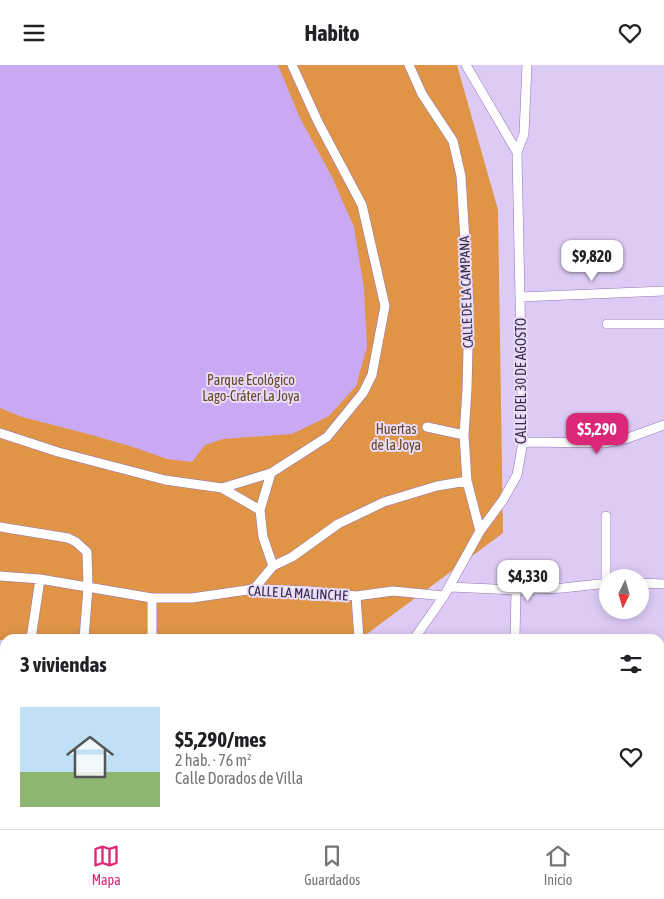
<!DOCTYPE html>
<html lang="es">
<head>
<meta charset="utf-8">
<style>
	body { margin:0; font-family:"Asap Condensed",sans-serif; background:#f6f6f6; color:#202124; height:100vh; display:flex; flex-direction:column; font-size:19px; white-space:nowrap }
	* { box-sizing:border-box; margin:0 }
	p { font-size:16px; color:#757577 }
	.icon { flex:none; width:28px; height:28px; fill:none; stroke:currentColor; stroke-width:2; stroke-linecap:round; stroke-linejoin:round }
	.map { position:relative; flex:1; overflow:hidden }
	.drawer { position:absolute; left:0px; top:569px; width:665px; height:196px; display:flex; flex-direction:column; background:#fff; border-radius:15px 15px 0 0; box-shadow:0 2px 12px #0003 }
	.drawer>* { flex:none }
	.needle { width:32px; rotate:185deg }
	.buttons { position:absolute; left:599px; top:504px; display:grid; gap:10px }
	.buttons a { display:grid; place-items:center; width:50px; height:50px; border-radius:50%; background:#fff; box-shadow:0 2px 12px #0003; font-size:25px }
	.price { position:absolute; translate:-50% -42px; padding:0 11px; border-radius:10px; background:#fff; color:#222; font-size:16px; line-height:32px; filter:drop-shadow(0 1px 2px #0008) }
	.price::after { content:''; position:absolute; left:50%; top:30px; width:15px; height:11px; margin-left:-8px; background:inherit; clip-path:polygon(0 0,100% 0,50% 100%) }
	.price.on { background:#db2777; color:#fff }
	ul { padding:0; list-style:none }
	li { display:flex; align-items:center; gap:15px; height:125px; padding:0 20px }
	li+li { border-top:1px solid #e0e0e0 }
	li span { display:grid; place-items:center; flex:none; width:140px; height:100px; border-radius:0px; color:#555 }
	li>.icon { margin-inline-start:auto }
	span .icon { width:60px; height:60px; fill:#fffc; stroke-width:1 }
	li b { font-size:21px }
	h2 { display:flex; justify-content:space-between; align-items:center; height:60px; padding:0 20px; font-size:21px }
	header { display:flex; justify-content:space-between; align-items:center; height:65px; padding:0 20px; background:#fff; font-size:22px; font-weight:700 }
	.tab-bar { display:flex; justify-content:space-around; align-items:center; height:70px; border-top:1px solid #e0e0e0; background:#fff; font-size:14px; color:#757577 }
	.tab-bar a { display:grid; justify-items:center; gap:2px }
	.tab-bar .on { color:#db2777 }
	.map>svg:first-child { display:block }
	.green { fill:#e09546 }
	.water { fill:#caa9f4 }
	.lines { fill:none; stroke-linecap:round; stroke-linejoin:round }
	.minor-casing { stroke:#9273b6; stroke-width:10 }
	.minor { stroke:#fff; stroke-width:9 }
	.labels { text-anchor:middle; dominant-baseline:central; stroke-width:4; stroke-linejoin:round; paint-order:stroke }
	.street-label { font-size:14px; fill:#382b48; stroke:#e7dbf8 }
	.park-label { font-size:14px; fill:#684725; stroke:#e7dbf8 }
</style>
</head>
<body>
<header><svg class="icon" aria-label="menu" viewBox="0 0 24 24"><path d="M4 6h16M4 12h16M4 18h16"/></svg>Habito<svg class="icon" aria-label="heart" viewBox="0 0 24 24"><path d="M12 20l-8-8c-3-5 5-10 8-4 3-6 11-1 8 4z"/></svg></header>
<div class="map">
<svg width="664" height="764" viewBox="0 0 664 764">
	<rect width="100%" height="100%" fill="#ddcbf6"/>
	<!-- green -->
	<path class="green" d="M 0,0 L 457,0 L 498,145 L 503,468 L 360,574 L 5,574 L 5,575 L 0,575 Z"/>
	<!-- water -->
	<path class="water" d="M 0,0 L 278,0 L 300,53 L 332,112 L 354,162 L 364,224 L 367,282 L 356,321 L 329,351 L 292,369 L 223,374 L 205,380 L 192,397 L 167,394 L 133,382 L 88,369 L 22,352 L 0,343 Z"/>
	<g class="lines">
		<defs>
			<path id="minor" d="M 409,0 L 422,29 L 453,76 L 461,111 L 469,242 L 467,324 L 464,370 L 467,416 L 480,466
				M 466,0 L 517,87
				M 520,232 L 664,226
				M 607,259 L 664,259
				M 427,362 L 464,370
				M 0,368 L 58,387 L 165,415 L 222,423 L 271,408 L 327,372 L 363,328 L 372,310 L 385,241 L 362,140 L 318,57 L 292,0
				M 523,377 L 605,378 L 628,373 L 664,360
				M 271,408 L 260,445 L 263,472 L 273,501
				M 222,423 L 260,445
				M 0,462 L 68,473 L 76,477 L 87,487 L 88,522 L 84,574
				M 0,511 L 40,514 L 152,533 L 192,533 L 254,524 L 309,526 L 356,531 L 393,526 L 444,531
				M 606,518 L 606,451
				M 640,518 L 664,519
				M 450,522 L 516,525 L 563,523 L 608,518
				M 254,524 L 273,501 L 292,492 L 338,459 L 384,437 L 437,421 L 467,416
				M 356,531 L 359,574
				M 31,574 L 40,514
				M 152,574 L 152,533
				M 414,574 L 444,531 L 480,466 L 503,435 L 517,410 L 523,377 L 517,87 L 524,69 L 527,0
				M 515,574 L 516,525
				M 0,666 L 5,666
				M 660,675 L 664,675
				M 152,760 L 152,764
				M 226,760 L 226,764
				M 514,760 L 514,764
				M 74,764 L 74,760
				M 287,764 L 289,760
				M 363,764 L 364,760
				M 660,764 L 661,720 L 664,701"/>
		</defs>
		<!-- minor casing -->
		<use href="#minor" class="minor-casing"/>
		<!-- minor -->
		<use href="#minor" class="minor"/>
	</g>
	<g class="labels">
		<!-- street labels -->
		<g class="street-label">
			<text transform="translate(466 227) rotate(-92)">CALLE DE LA CAMPANA</text>
			<text transform="translate(521 316) rotate(-90)">CALLE DEL 30 DE AGOSTO</text>
			<text transform="translate(298 528) rotate(3)">CALLE LA MALINCHE</text>
		</g>
		<!-- park labels -->
		<g class="park-label">
			<text x="251" y="315">Parque Ecológico<tspan x="251" dy="16">Lago-Cráter La Joya</tspan></text>
			<text x="396" y="364">Huertas<tspan x="396" dy="16">de la Joya</tspan></text>
		</g>
	</g>
</svg>
<div class="buttons">
<a><svg class="needle" viewBox="-14 -14 28 28"><path d="M0-13l5 13h-10z" fill="#e53935"/><path d="M0 13l5-13h-10z" fill="#757577"/></svg></a>
</div>
<b class="price" style="left:592px;top:217px">$9,820</b>
<b class="price on" style="left:597px;top:390px">$5,290</b>
<b class="price" style="left:528px;top:537px">$4,330</b>
<section class="drawer">
<h2>3 viviendas<svg class="icon" aria-label="filters" viewBox="0 0 24 24"><path d="M4 7h16M4 17h16"/><circle cx="9" cy="7" r="2"/><circle cx="15" cy="17" r="2"/></svg></h2>
<ul>
<li><span style="background:linear-gradient(#bfe0f5 65%,#8fb573 0)"><svg class="icon" aria-label="home" viewBox="0 0 24 24"><path d="M3 11l9-7 9 7M6 9v11h12V9"/></svg></span><div><b>$5,290/mes</b><p>2 hab. · 76 m²</p><p>Calle Dorados de Villa</p></div><svg class="icon" aria-label="heart" viewBox="0 0 24 24"><path d="M12 20l-8-8c-3-5 5-10 8-4 3-6 11-1 8 4z"/></svg></li>
</ul>
</section>
</div>
<nav class="tab-bar">
<a class="on"><svg class="icon" aria-label="map" viewBox="0 0 24 24"><path d="M3 6l6-2 6 2 6-2v14l-6 2-6-2-6 2zM9 4v14M15 6v14"/></svg>Mapa</a>
<a><svg class="icon" aria-label="saved" viewBox="0 0 24 24"><path d="M7 4h10v16l-5-4-5 4z"/></svg>Guardados</a>
<a><svg class="icon" aria-label="home" viewBox="0 0 24 24"><path d="M3 11l9-7 9 7M6 9v11h12V9"/></svg>Inicio</a>
</nav>
</body>
</html>
